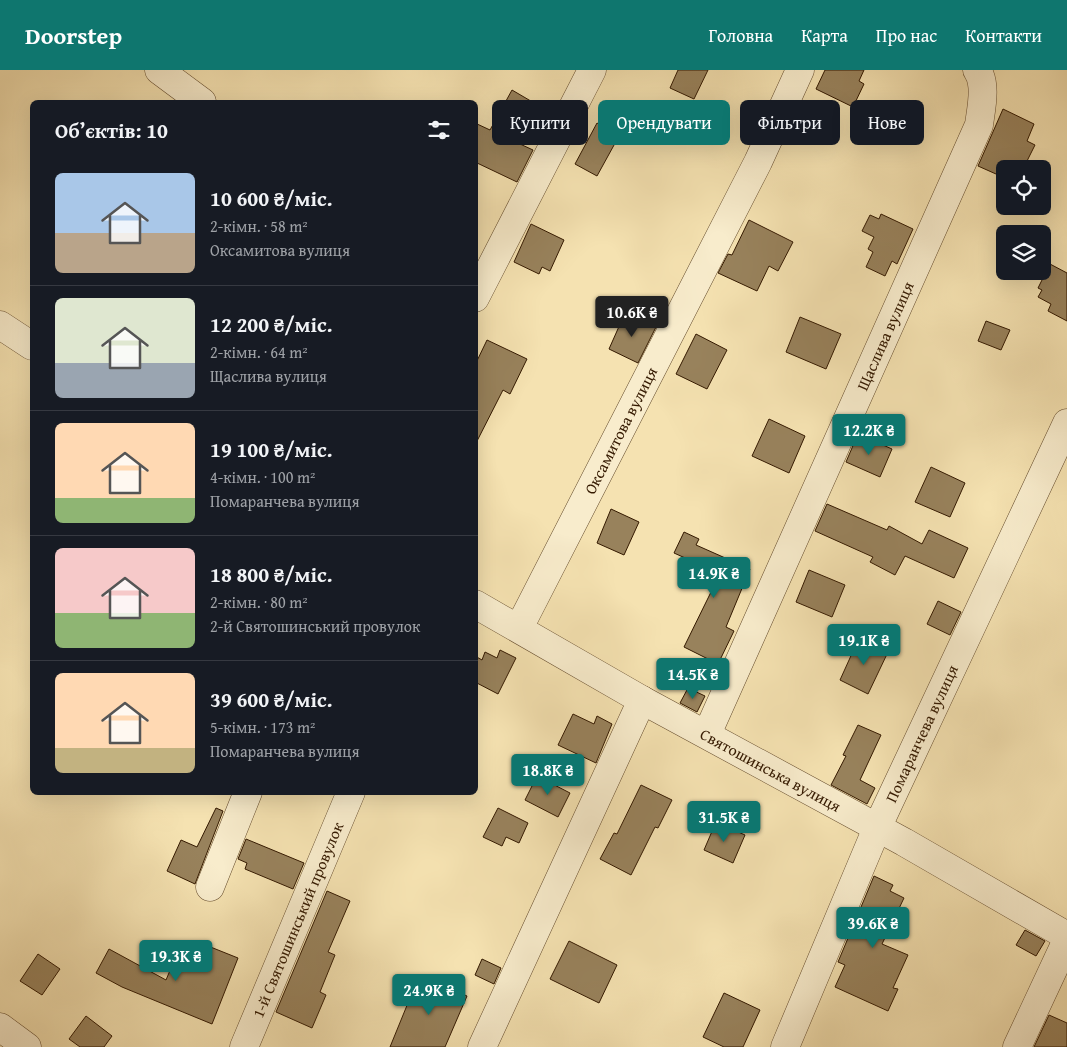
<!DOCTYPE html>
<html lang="uk">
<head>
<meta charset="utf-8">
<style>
	body { margin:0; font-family:"Gentium Book Plus",serif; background:#242831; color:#f1f3f6; height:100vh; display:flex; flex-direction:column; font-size:19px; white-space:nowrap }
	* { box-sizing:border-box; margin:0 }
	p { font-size:16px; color:#9ea1a6 }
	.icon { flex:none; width:28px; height:28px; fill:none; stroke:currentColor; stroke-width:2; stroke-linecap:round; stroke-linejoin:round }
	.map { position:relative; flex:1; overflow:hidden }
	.details { position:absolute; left:30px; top:30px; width:448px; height:695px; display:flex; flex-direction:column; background:#171b24; border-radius:8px; box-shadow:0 5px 20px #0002 }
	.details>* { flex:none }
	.banner { position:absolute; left:492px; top:30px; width:475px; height:45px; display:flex; gap:10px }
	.tools { position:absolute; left:996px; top:90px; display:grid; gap:10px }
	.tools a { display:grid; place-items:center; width:55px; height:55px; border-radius:8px; background:#171b24; box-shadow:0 5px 20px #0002; font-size:25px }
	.price { position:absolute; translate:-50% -42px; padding:0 11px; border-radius:5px; background:#0f766e; color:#fff; font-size:16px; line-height:32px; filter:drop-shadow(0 1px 2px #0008) }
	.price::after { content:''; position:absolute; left:50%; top:30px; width:15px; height:11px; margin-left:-8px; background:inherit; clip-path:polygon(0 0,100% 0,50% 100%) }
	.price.selected { background:#222; color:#fff }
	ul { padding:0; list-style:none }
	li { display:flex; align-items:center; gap:15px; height:125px; padding:0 25px }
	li+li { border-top:1px solid #363941 }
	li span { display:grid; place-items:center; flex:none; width:140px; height:100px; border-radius:8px; color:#555 }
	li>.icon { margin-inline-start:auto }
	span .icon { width:60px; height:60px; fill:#fffc; stroke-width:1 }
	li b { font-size:21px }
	h2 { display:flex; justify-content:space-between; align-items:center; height:60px; padding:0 25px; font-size:21px }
	.pill { padding:0 18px; border-radius:8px; background:#171b24; box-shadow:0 5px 20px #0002; font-size:18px; line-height:45px }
	.pill.selected { background:#0f766e; color:#fff }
	header { display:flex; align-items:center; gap:30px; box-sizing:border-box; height:70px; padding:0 25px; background:#0f766e; color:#fff }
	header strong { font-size:24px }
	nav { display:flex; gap:28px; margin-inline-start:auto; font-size:18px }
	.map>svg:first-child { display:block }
	.building { fill:#98825c; stroke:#341900 }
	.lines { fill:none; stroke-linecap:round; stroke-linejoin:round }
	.minor-casing { stroke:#644b2c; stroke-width:29 }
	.minor { stroke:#f8eccc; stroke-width:28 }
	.labels { text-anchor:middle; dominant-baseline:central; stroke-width:4; stroke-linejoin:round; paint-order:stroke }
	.street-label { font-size:16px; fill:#341900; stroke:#f8eccc }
</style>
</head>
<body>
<header>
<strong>Doorstep</strong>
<nav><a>Головна</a><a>Карта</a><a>Про нас</a><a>Контакти</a></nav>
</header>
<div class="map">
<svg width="1067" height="977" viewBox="0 0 1067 977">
	<rect width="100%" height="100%" fill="#f5e2b1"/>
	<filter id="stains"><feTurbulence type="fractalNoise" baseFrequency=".004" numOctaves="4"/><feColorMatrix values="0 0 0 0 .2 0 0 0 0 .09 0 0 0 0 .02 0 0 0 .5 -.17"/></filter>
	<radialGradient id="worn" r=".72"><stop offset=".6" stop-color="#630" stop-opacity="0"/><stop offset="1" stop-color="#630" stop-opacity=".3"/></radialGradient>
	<!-- building -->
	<path class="building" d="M 678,0 L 708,0 L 694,29 L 670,18 Z
		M 825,0 L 864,0 L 859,11 L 864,14 L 853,37 L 816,19 Z
		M 512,20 L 541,37 L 520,74 L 533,80 L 517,112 L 475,92 L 475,53 L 490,60 Z
		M 1003,39 L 1034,54 L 1027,71 L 1035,75 L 1023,99 L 1005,99 L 1005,108 L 978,96 Z
		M 597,53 L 619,66 L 597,106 L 575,94 Z
		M 881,144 L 913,159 L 897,194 L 892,191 L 885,206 L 866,197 L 873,182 L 868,179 L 874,167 L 862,161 L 870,145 L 879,149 Z
		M 749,150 L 793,172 L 778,201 L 769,196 L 757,221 L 718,203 L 728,184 L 732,185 Z
		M 531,154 L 564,170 L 550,201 L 542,197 L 539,204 L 514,192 Z
		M 1050,194 L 1067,203 L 1067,251 L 1048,241 L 1051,234 L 1038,227 L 1042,220 L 1038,218 Z
		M 625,243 L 656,257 L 638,293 L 609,279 Z
		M 800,247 L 841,264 L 826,299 L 786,282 Z
		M 986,251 L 1010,260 L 1001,280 L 978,271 Z
		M 696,264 L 727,280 L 707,319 L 676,304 Z
		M 487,270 L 527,289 L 510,324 L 503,320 L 475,375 L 475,295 Z
		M 769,349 L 805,366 L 789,403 L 752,386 Z
		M 858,364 L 892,379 L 880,407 L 846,392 Z
		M 931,397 L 965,413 L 950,447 L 915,432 Z
		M 827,434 L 887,460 L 889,456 L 922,474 L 929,460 L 968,478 L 954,508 L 905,486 L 895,505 L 870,492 L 873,487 L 815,461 Z
		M 611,439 L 639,452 L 624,485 L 597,473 Z
		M 684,462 L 699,469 L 696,475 L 750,499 L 726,557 L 734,561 L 718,594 L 684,577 L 712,520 L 705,517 L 712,500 L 674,483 Z
		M 809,500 L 845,515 L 832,547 L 796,532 Z
		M 938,531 L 961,542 L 950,565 L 927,554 Z
		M 859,568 L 888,582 L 868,624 L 840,610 Z
		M 500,580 L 516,588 L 498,624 L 475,612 L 475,586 L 482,590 L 485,582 L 497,588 Z
		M 688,618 L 705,626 L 697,642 L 680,633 Z
		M 573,644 L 594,654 L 597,646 L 612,654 L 596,693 L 558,675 Z
		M 858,655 L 881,665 L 860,710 L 875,718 L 867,734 L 831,715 L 846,686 L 843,685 Z
		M 537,706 L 570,723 L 558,747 L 525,730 Z
		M 641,715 L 672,730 L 658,758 L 655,757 L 631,805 L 600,789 L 614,763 L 617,764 Z
		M 216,738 L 223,741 L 195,814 L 167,801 L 181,770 L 197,777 Z
		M 498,738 L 528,753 L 519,773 L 506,767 L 502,776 L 483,767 Z
		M 716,752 L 745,765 L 733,793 L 704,780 Z
		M 246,769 L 304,793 L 293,819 L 245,799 L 247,793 L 238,789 Z
		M 874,806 L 893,815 L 890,821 L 904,828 L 882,874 L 908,885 L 893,918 L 898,919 L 888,941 L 835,917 L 845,895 L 838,892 Z
		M 327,821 L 350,831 L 328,882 L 335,885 L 320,922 L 326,925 L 312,958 L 276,942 Z
		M 1025,860 L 1045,871 L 1036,886 L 1016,875 Z
		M 569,871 L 617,895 L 599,933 L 550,909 Z
		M 208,876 L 238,888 L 212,954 L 122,917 L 96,903 L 109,879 L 166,910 L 174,891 L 198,901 Z
		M 38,884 L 60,899 L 42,925 L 20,911 Z
		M 482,889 L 501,898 L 494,914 L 475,905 Z
		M 419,906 L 467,926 L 445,977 L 390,977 Z
		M 724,923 L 760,940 L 743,977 L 724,977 L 703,967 Z
		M 1049,945 L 1067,953 L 1067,977 L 1034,977 Z
		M 86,946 L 112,966 L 104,977 L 80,977 L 69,969 Z"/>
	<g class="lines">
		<defs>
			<g id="minor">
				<path d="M 159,0 L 202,32"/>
				<path d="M 475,228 L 592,0"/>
				<path d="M 0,255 L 32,276"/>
				<path id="s1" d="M 475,534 L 642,630 L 904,772 L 1067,866"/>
				<path id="s2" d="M 519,558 L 758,92 L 800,0"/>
				<path id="s3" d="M 707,664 L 979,55 C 981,39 987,14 977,0"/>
				<path d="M 210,817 L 248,722"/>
				<path d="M 0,957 L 27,977"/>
				<path id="s4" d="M 244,977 L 351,722"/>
				<path d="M 482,977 L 642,630"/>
				<path id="s5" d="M 785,977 L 877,758 L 1067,353"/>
				<path d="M 1017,977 L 1067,870"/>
			</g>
		</defs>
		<!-- minor casing -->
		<use href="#minor" class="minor-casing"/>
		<!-- minor -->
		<use href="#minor" class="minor"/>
	</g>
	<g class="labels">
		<!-- street labels -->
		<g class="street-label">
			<text stroke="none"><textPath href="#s3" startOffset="436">Щаслива вулиця</textPath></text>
			<text stroke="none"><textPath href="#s2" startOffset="222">Оксамитова вулиця</textPath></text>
			<text stroke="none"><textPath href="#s5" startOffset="342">Помаранчева вулиця</textPath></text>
			<text stroke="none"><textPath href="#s1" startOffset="339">Святошинська вулиця</textPath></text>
			<text stroke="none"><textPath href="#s4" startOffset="138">1-й Святошинський провулок</textPath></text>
		</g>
	</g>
	<rect width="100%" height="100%" filter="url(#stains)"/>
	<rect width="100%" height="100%" fill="url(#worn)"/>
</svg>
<div class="tools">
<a><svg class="icon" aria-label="locate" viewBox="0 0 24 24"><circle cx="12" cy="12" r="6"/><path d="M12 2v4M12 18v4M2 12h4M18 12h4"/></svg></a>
<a><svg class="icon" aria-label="layers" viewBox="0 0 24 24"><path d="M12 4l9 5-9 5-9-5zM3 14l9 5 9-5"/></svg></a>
</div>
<b class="price selected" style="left:632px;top:268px">10.6K ₴</b>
<b class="price" style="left:869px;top:386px">12.2K ₴</b>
<b class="price" style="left:714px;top:529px">14.9K ₴</b>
<b class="price" style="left:864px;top:596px">19.1K ₴</b>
<b class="price" style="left:693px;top:630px">14.5K ₴</b>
<b class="price" style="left:548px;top:726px">18.8K ₴</b>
<b class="price" style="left:724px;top:773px">31.5K ₴</b>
<b class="price" style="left:873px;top:879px">39.6K ₴</b>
<b class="price" style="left:176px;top:912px">19.3K ₴</b>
<b class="price" style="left:429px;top:946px">24.9K ₴</b>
<div class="banner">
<a class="pill">Купити</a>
<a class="pill selected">Орендувати</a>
<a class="pill">Фільтри</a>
<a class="pill">Нове</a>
</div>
<section class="details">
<h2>Об’єктів: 10<svg class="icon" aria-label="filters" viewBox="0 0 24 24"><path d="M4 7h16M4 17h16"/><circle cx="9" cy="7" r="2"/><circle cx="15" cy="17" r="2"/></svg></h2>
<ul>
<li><span style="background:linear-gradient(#a9c7e8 60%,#b9a48a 0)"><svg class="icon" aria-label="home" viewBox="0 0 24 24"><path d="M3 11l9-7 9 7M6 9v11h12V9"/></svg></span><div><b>10 600 ₴/міс.</b><p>2-кімн. · 58 m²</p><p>Оксамитова вулиця</p></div></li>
<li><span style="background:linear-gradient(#dfe7d0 65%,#9aa5b1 0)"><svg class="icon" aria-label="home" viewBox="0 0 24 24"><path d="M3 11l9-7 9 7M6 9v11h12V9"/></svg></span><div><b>12 200 ₴/міс.</b><p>2-кімн. · 64 m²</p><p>Щаслива вулиця</p></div></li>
<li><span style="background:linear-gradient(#ffd9b3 75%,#8fb573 0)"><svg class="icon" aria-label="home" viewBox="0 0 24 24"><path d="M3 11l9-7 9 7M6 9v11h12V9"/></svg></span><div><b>19 100 ₴/міс.</b><p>4-кімн. · 100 m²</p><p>Помаранчева вулиця</p></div></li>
<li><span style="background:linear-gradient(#f6c9c9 65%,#8fb573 0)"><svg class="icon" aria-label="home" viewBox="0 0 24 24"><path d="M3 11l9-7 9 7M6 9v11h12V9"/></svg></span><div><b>18 800 ₴/міс.</b><p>2-кімн. · 80 m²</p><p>2-й Святошинський провулок</p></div></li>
<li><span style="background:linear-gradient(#ffd9b3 75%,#c2b280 0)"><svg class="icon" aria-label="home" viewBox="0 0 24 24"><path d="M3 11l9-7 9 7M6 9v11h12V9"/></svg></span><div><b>39 600 ₴/міс.</b><p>5-кімн. · 173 m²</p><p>Помаранчева вулиця</p></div></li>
</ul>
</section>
</div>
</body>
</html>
